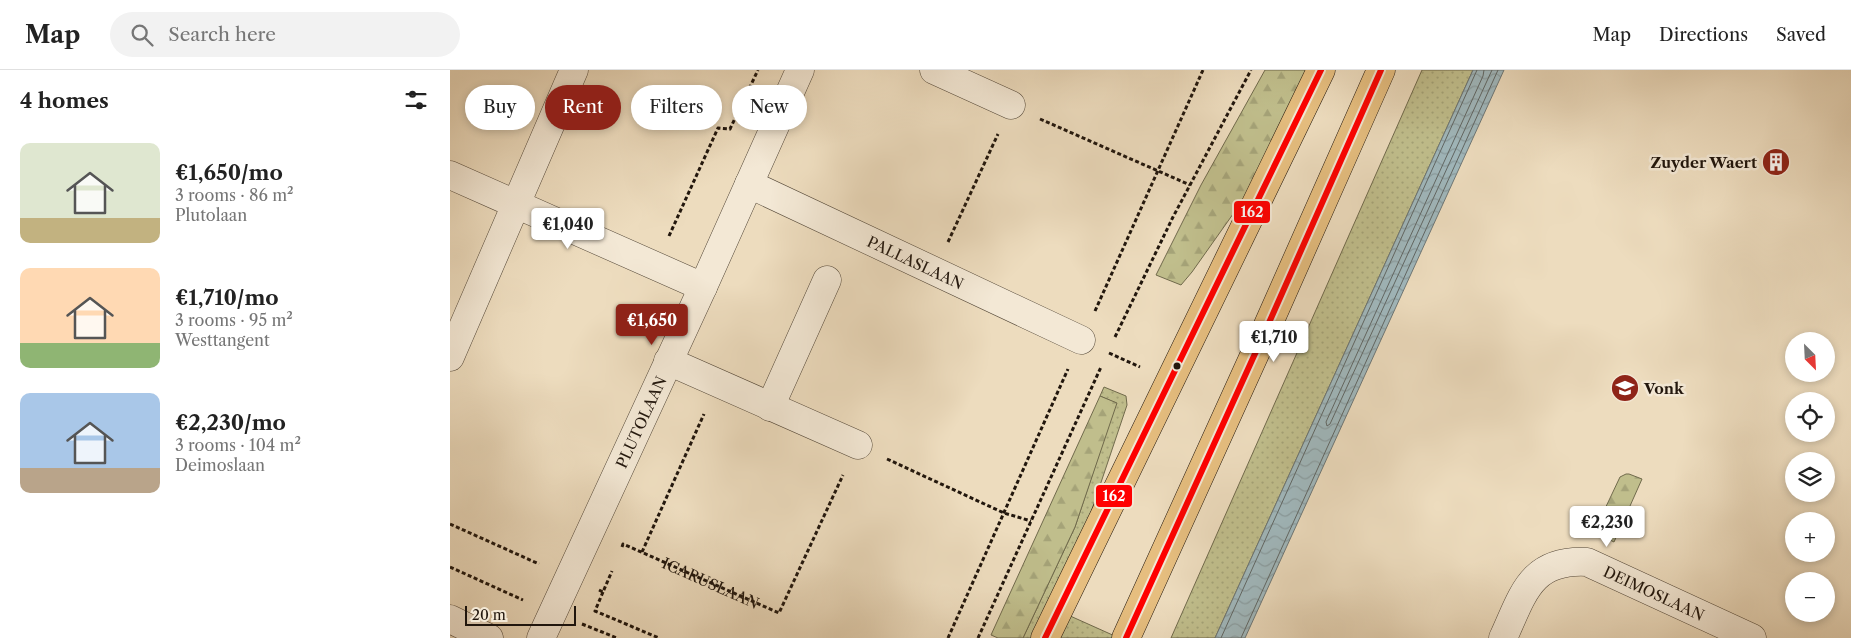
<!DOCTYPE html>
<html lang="en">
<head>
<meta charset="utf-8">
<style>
	body { margin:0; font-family:"Libre Caslon Text",serif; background:#f2f2f2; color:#222; height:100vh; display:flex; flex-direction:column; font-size:19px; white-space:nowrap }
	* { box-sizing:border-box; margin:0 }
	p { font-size:16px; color:#767676 }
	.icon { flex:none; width:28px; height:28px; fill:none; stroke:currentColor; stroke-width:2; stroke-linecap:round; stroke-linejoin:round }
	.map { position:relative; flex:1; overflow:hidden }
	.sheet { display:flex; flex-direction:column; background:#fff; width:450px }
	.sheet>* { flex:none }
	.top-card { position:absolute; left:15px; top:15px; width:475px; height:45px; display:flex; gap:10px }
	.needle { width:32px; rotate:156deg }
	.buttons { position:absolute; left:1335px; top:262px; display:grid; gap:10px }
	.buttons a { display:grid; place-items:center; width:50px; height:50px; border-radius:50%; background:#fff; box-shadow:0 2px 8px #0003; font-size:25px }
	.scale { position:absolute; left:15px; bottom:12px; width:111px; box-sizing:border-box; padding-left:5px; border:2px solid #21160d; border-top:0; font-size:14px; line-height:18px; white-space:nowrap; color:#21160d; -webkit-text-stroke:4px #f3e8d5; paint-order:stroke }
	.price { position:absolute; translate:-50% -42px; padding:0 11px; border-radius:5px; background:#fff; color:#222; font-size:16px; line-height:32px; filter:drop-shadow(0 1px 2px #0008) }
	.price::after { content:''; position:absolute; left:50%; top:30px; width:15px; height:11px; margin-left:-8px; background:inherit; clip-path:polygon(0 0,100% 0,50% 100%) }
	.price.on { background:#8f2418; color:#fff }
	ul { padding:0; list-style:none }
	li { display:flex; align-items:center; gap:15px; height:125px; padding:0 20px }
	li span { display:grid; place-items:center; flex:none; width:140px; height:100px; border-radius:10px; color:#555 }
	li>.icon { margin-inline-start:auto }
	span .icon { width:60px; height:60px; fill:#fffc; stroke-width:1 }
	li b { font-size:21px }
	h2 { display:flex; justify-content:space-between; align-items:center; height:60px; padding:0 20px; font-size:21px }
	.tag { padding:0 18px; border-radius:22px; background:#fff; box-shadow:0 2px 8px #0003; font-size:18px; line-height:45px }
	.tag.on { background:#8f2418; color:#fff }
	header { display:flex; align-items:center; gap:30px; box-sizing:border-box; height:70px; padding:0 25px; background:#fff; border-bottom:1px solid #e0e0e0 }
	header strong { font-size:24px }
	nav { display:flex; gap:28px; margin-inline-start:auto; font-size:18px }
	.search { width:350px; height:45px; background:#f2f2f2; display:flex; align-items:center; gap:12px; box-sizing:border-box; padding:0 18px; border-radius:28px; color:#767676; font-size:19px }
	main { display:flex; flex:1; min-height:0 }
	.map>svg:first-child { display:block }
	.grass { fill:url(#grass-dots); stroke:#706a4c }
	.forest { fill:url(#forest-firs); stroke:#706a4c }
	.water { fill:url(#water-waves); stroke:#6d7777 }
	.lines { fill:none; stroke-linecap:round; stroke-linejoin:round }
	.shore { stroke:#606765; stroke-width:1 }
	.minor-casing { stroke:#544839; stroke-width:29 }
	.major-casing { stroke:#21160d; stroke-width:29 }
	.path { stroke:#21160d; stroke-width:3; stroke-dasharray:4 2.5; stroke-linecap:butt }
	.minor { stroke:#f3e8d5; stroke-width:28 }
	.major { stroke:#e6be7f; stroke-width:28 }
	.bus-1-casing { stroke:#f3e8d5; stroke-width:10 }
	.bus-1 { stroke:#f00; stroke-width:6 }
	.bus-dot { fill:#21160d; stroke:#f3e8d5; stroke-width:2 }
	.labels { text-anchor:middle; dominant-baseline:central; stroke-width:5; stroke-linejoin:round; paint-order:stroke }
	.poi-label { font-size:15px; font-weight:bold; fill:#21160d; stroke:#f3e8d5; text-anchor:end }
	.street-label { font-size:15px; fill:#21160d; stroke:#f3e8d5 }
	.line-badge { stroke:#f3e8d5; stroke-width:2 }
	.badge-label { font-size:14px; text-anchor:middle; font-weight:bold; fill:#fff }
</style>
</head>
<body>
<header>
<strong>Map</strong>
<div class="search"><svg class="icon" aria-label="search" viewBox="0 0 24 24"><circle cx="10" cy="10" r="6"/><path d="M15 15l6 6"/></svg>Search here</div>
<nav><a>Map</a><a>Directions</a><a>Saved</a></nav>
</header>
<main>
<section class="sheet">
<h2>4 homes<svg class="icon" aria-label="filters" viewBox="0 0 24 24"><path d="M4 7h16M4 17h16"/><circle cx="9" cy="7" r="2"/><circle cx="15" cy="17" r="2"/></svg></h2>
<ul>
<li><span style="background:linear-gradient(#dfe7d0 75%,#c2b280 0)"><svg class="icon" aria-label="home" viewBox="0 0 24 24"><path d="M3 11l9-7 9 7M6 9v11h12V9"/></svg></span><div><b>€1,650/mo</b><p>3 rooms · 86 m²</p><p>Plutolaan</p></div></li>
<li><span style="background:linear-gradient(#ffd9b3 75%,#8fb573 0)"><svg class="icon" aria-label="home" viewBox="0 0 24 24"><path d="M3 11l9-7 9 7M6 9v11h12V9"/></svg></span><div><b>€1,710/mo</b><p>3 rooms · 95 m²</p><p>Westtangent</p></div></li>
<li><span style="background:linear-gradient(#a9c7e8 75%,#b9a48a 0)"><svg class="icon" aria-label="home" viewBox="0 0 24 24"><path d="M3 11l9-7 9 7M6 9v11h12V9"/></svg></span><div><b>€2,230/mo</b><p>3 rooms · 104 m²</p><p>Deimoslaan</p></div></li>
</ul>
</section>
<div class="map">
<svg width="1401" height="568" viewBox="0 0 1401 568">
	<defs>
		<pattern id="grass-dots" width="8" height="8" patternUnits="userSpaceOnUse" patternTransform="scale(1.25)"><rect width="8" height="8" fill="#c0be8c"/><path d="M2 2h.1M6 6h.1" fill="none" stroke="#a5a378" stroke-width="1.8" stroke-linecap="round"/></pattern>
		<pattern id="forest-firs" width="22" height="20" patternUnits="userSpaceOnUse" patternTransform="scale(1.25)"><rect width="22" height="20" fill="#c0be8c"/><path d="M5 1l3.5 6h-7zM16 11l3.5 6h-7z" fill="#a5a378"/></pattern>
		<pattern id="water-waves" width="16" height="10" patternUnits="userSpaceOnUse" patternTransform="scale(1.25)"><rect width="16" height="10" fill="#a0b8bd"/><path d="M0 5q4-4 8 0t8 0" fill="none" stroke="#8a9da1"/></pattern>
	</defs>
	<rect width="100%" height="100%" fill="#eddcbe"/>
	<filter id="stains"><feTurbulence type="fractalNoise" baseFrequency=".004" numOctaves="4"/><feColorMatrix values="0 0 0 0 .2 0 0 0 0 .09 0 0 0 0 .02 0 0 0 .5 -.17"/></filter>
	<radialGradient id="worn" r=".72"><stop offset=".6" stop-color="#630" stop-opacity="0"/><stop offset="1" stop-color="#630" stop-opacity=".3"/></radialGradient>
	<!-- grass -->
	<path class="grass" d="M 972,0 L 1023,0 L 765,568 L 721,568 Z
		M 654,317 L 676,326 L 677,335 L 634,463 L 584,568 L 573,568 L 625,457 L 666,333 L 650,326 Z
		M 618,545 L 667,567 L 666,568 L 608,568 Z"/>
	<!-- forest -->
	<path class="forest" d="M 815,0 L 864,0 L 817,96 L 742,202 L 731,215 L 706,205 L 751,115 Z
		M 650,326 L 667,333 L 625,457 L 573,568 L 548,568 L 541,565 Z
		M 1176,404 L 1179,404 L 1192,409 L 1164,472 L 1144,462 L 1170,407 Z"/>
	<!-- water -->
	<path class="water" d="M 1023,0 L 1054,0 L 795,568 L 765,568 Z"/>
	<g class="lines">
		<!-- shore -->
		<path class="shore" d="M 1034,0 L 1033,6 L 876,352 L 877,356 L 880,354 L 1042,0
			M 771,568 L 1027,0
			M 791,568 L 1048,0"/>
		<defs>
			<g id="minor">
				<path d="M 484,0 L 561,35"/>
				<path d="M 0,105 L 253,217"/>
				<path id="s2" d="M 299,114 L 631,270"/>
				<path d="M 0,287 L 124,0"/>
				<path d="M 218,291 L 408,375"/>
				<path d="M 320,337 L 377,210"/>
				<path d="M 0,549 L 39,568"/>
				<path id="s3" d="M 91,568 L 253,217 L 350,0"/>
				<path id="s4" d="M 1053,568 C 1073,525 1080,489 1137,492 L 1302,568"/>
			</g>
			<path id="major" d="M 595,568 L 871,0
				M 676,568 L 818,255 L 931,0"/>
		</defs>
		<!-- minor casing -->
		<use href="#minor" class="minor-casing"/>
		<!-- major casing -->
		<use href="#major" class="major-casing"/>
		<!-- path -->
		<g class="path">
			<path d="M 590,49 L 740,115"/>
			<path d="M 219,166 L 268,58 L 280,59 L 308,0"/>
			<path d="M 498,172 L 548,64"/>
			<path d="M 645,241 L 753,0"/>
			<path d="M 665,267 L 723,147 L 801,0"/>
			<path d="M 659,283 L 690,297"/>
			<path d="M 437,389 L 554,443 L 581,451"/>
			<path d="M 0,454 L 89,494"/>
			<path id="s1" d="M 172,477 L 173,474 L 329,543 L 393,405"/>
			<path d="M 192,482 L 254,344"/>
			<path d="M 0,497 L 73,530"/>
			<path d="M 149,520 L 153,522 L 162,501"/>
			<path d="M 153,522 L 145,541 L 209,568"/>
			<path d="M 132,554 L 167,568"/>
			<path d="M 498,568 L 618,299"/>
			<path d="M 528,568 L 651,297"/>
		</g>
		<!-- minor -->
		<use href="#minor" class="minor"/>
		<!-- major -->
		<use href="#major" class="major"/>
		<defs>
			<path id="bus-1" d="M 595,568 L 871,0
				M 676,568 L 818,255 L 931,0"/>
		</defs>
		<!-- bus-1 casing -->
		<use href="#bus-1" class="bus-1-casing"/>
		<!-- bus-1 -->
		<use href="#bus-1" class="bus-1"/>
	</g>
	<!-- icons -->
	<defs>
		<symbol id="building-disc" viewBox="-11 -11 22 22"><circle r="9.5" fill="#8f2418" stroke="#f3e8d5"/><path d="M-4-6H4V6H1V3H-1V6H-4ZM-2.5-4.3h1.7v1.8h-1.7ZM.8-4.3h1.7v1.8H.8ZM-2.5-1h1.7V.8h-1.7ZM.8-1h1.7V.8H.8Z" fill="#fff"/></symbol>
		<symbol id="university-disc" viewBox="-11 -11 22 22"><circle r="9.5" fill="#8f2418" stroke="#f3e8d5"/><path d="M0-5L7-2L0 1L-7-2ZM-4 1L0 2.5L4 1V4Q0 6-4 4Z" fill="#fff"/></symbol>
	</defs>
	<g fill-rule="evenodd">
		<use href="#building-disc" x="1310" y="76" width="32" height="32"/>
		<use href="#university-disc" x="1159" y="302" width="32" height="32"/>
	</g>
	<!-- markers -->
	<circle class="bus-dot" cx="727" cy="296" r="4.5"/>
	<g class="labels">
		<!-- poi labels -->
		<g class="poi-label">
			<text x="1307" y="92">Zuyder Waert</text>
			<text x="1194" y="318" text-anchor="start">Vonk</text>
		</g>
		<!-- street labels -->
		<g class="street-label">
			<text stroke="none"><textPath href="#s2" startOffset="184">PALLASLAAN</textPath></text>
			<text stroke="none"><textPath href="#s3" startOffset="238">PLUTOLAAN</textPath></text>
			<text stroke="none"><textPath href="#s1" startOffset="99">ICARUSLAAN</textPath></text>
			<text stroke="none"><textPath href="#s4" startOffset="198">DEIMOSLAAN</textPath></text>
		</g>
	</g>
	<g class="line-badge">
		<rect x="783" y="130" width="38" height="24" rx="5" fill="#f00"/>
		<rect x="645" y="414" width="38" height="24" rx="5" fill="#f00"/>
	</g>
	<g class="badge-label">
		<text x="802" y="147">162</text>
		<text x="664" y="431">162</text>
	</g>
	<rect width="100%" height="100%" filter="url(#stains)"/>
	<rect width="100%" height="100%" fill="url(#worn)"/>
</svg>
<div class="buttons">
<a><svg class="needle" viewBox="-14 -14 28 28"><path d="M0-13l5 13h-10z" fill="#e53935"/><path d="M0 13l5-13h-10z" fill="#767676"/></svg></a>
<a><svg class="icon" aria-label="locate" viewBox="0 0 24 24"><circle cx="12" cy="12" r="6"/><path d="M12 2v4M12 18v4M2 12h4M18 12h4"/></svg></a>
<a><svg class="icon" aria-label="layers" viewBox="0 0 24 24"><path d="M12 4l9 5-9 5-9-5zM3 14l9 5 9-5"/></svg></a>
<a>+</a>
<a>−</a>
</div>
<div class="scale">20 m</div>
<b class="price" style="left:118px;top:180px">€1,040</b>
<b class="price on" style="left:202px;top:276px">€1,650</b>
<b class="price" style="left:824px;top:293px">€1,710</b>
<b class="price" style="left:1157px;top:478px">€2,230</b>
<div class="top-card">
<a class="tag">Buy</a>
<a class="tag on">Rent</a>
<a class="tag">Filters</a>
<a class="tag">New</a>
</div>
</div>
</main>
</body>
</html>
